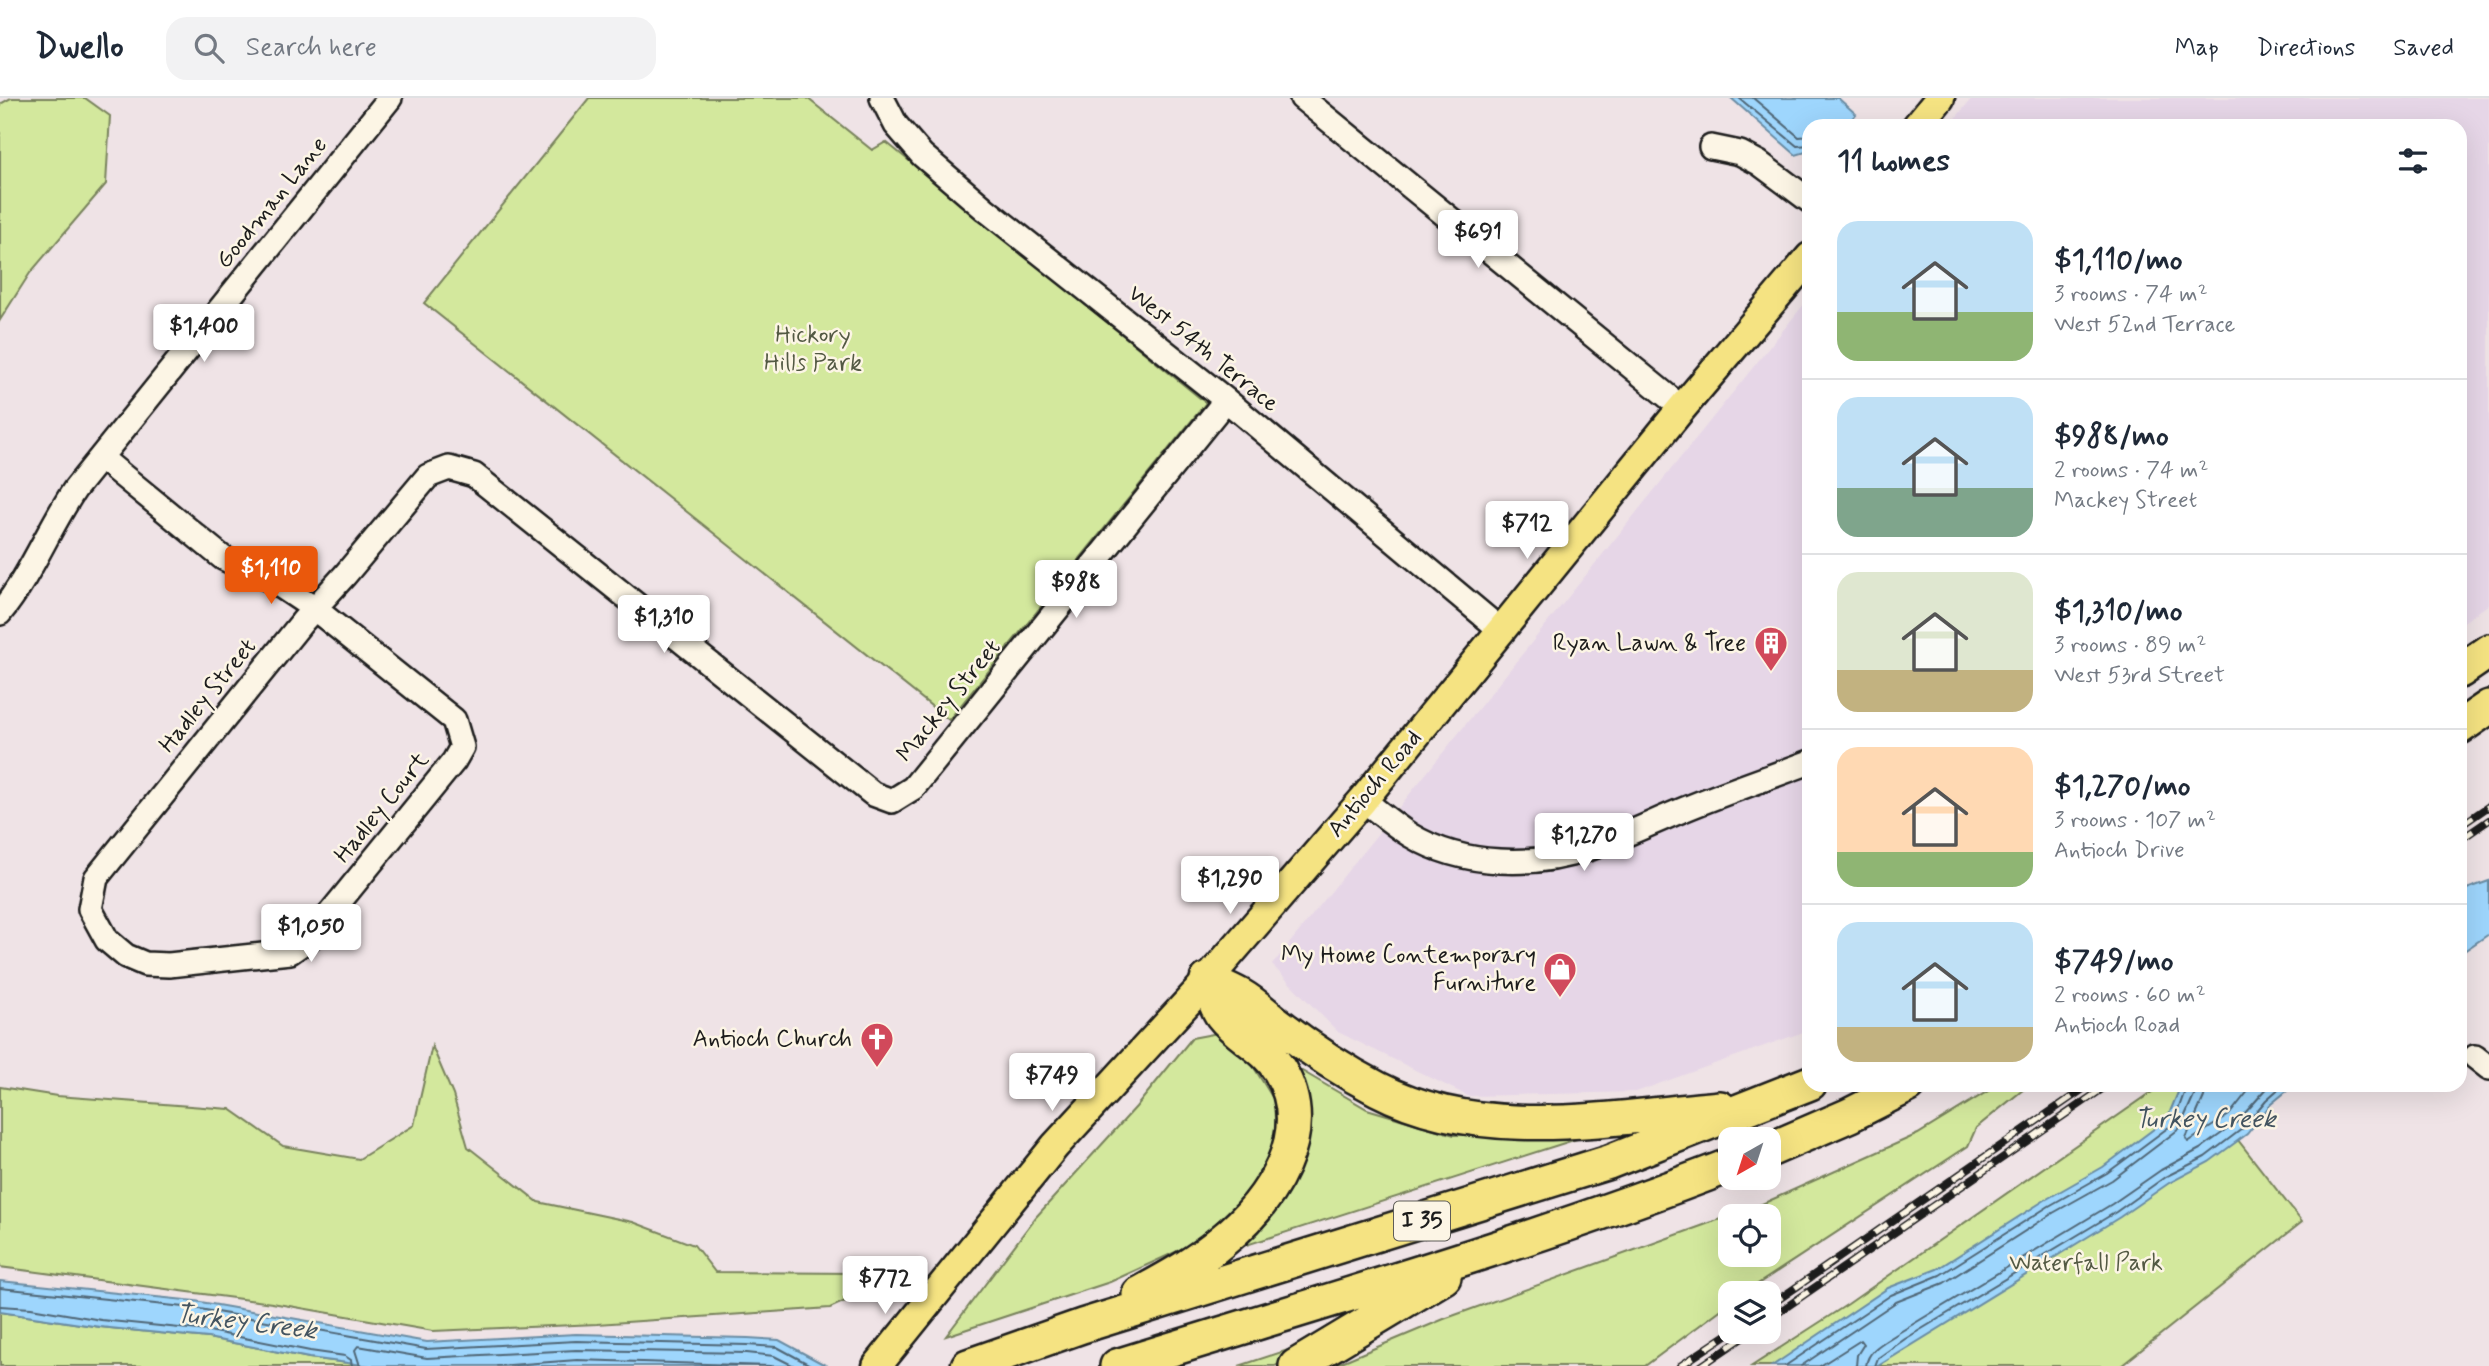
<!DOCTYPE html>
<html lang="en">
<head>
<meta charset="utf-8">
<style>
	body { margin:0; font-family:Mynerve,sans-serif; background:#f2f2f3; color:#1f2937; height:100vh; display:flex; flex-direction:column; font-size:26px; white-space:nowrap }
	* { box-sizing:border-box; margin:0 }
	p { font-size:23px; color:#747a83 }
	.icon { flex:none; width:38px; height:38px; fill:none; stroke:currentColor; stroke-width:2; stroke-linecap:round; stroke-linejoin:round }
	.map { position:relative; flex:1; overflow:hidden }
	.drawer { position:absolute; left:1802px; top:21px; width:665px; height:973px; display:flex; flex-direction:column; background:#fff; border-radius:21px; box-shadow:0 7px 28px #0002 }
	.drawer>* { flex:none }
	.needle { width:46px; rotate:219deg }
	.buttons { position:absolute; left:1718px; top:1029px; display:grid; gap:14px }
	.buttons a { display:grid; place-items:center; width:63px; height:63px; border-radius:14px; background:#fff; box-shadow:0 7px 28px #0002; font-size:35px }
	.price { position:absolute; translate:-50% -60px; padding:0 16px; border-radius:7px; background:#fff; color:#222; font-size:23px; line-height:46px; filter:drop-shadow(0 2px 4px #0008) }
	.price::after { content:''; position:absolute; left:50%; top:42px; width:21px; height:16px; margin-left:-10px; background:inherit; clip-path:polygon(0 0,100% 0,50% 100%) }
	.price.on { background:#ea580c; color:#fff }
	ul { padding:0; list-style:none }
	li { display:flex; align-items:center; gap:21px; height:175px; padding:0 35px }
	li+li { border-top:2px solid #e0e1e3 }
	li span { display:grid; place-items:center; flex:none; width:196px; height:140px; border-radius:21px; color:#555 }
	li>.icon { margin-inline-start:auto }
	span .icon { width:84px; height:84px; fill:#fffc; stroke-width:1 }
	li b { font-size:30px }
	h2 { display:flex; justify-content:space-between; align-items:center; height:84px; padding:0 35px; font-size:30px }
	header { display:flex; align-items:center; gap:42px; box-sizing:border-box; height:98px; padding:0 35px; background:#fff; border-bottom:2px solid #e0e1e3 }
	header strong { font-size:33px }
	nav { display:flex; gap:38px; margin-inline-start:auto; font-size:24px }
	.search { width:490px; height:63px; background:#f2f2f3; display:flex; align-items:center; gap:18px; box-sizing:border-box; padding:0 24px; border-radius:21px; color:#747a83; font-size:26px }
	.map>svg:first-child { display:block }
	.built { fill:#e6d6e7 }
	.green { fill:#d3e89d; stroke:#78825c; stroke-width:2; fill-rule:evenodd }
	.water { fill:#9ed6fd; stroke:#6a8ca3; stroke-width:2 }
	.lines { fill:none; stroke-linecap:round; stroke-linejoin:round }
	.shore { stroke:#506676; stroke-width:2 }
	.minor-casing { stroke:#1c1c1c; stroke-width:28 }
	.major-casing { stroke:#1c1c1c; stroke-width:33 }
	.highway-casing { stroke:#1c1c1c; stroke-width:38 }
	.minor { stroke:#fcf5e5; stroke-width:23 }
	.major { stroke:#f5e382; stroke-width:28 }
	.highway { stroke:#f5e382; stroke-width:33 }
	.rail-casing { stroke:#1c1c1c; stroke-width:8 }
	.rail { stroke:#fcf5e5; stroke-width:5; stroke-dasharray:16; stroke-linecap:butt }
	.labels { text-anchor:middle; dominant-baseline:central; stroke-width:5; stroke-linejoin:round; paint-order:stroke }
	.shield { fill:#fcf5e5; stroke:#5f5d58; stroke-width:2 }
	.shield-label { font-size:23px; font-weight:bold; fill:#1c1c1c }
	.street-label { font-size:24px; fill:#1c1c1c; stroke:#fcf5e5 }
	.park-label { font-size:24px; fill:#535943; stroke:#fcf5e5 }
	.poi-label { font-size:24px; fill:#1c1c1c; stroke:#fcf5e5; text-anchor:end }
	.water-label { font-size:26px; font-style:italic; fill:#435460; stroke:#fcf5e5 }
</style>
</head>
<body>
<header>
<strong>Dwello</strong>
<div class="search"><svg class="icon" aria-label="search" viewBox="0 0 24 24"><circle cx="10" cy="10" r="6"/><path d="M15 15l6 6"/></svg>Search here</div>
<nav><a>Map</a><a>Directions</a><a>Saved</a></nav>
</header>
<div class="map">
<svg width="2489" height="1268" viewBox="0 0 2489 1268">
	<rect width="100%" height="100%" fill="#efe3e6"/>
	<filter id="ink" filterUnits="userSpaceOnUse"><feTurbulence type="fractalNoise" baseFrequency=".0143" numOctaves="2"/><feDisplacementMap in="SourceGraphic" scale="14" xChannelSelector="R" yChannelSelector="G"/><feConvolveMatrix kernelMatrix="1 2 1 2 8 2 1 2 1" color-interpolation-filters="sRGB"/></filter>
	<g filter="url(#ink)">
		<!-- built -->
		<path class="built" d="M 1972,0 L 2489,0 L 2489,506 L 2461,526 L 2460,28 L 1949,28 Z
			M 1809,200 L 1809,932 L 1636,994 L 1468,998 L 1338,934 L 1272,867 Z"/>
		<!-- green -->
		<path class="green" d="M 11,0 L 85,0 L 110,18 L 106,86 L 30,175 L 0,222 L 0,6 Z
			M 589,0 L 807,0 L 872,52 L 886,44 L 1206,305 L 949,622 L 424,205 Z
			M 1218,935 L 1245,955 L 1274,1002 L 1276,1041 L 1255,1088 L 1195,1145 L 1110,1184 L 946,1238 L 1036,1119 L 1136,1009 L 1192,940 Z
			M 432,948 L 453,997 L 468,1049 L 538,1104 L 633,1124 L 694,1147 L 715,1174 L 858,1175 L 854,1199 L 830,1210 L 597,1226 L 433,1233 L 272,1205 L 0,1169 L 0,989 L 57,998 L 230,1011 L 283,1048 L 359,1061 L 414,1027 Z
			M 1302,973 L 1367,1011 L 1454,1037 L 1567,1032 L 1583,1039 L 1234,1151 L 1273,1107 L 1296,979 Z
			M 1998,987 L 2029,987 L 1976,1030 L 1968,1048 L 1744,1195 L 1731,1195 L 1731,1204 L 1645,1268 L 1332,1268 L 1444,1221 L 1762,1106 L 1918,1036 ZM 1731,1118 L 1769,1118 L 1769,1157 L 1731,1157 Z
			M 2162,987 L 2195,987 L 2302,1124 L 2121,1268 L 1752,1268 L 1848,1206 Z
			M 0,1214 L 100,1229 L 208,1240 L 309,1260 L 371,1268 L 0,1268 Z
			M 1297,1249 L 1298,1255 L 1275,1268 L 1239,1268 Z"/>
		<!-- water -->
		<path class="water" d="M 1731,0 L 1838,0 L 1856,16 L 1846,28 L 1810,28 L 1809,53 L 1796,57 Z
			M 2489,783 L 2489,836 L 2461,855 L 2461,793 Z
			M 2181,987 L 2294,987 L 2271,1006 L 2247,1036 L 2209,1064 L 2169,1085 L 2120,1119 L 1878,1268 L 1772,1268 L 1888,1190 L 1937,1171 L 2045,1102 L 2103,1069 L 2167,1021 Z
			M 0,1183 L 195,1203 L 427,1244 L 576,1236 L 748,1240 L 779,1242 L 827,1268 L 371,1268 L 309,1260 L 208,1240 L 100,1229 L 0,1214 Z"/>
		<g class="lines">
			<!-- shore -->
			<path class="shore" d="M 1739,0 L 1797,48 L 1810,47
				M 1753,0 L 1799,39 L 1810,38
				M 2206,987 L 2204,999 L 2186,1040 L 2188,1044 L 2229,1017 L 2253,987
				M 0,1190 L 194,1210 L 426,1251 L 576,1243 L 747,1247 L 777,1249 L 812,1268
				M 0,1208 L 31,1210 L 101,1222 L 209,1233 L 310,1253 L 345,1258 L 351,1262 L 352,1268
				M 360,1268 L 355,1252 L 358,1248 L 427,1260 L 576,1252 L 747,1255 L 774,1258 L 794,1268
				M 497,1268 L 577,1262 L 771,1268
				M 1785,1268 L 1891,1197 L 1940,1177 L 2049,1108 L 2107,1075 L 2173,1026 L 2187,987
				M 1801,1268 L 1896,1204 L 1944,1185 L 2053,1115 L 2112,1082 L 2179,1031 L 2195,995 L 2196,987
				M 1820,1268 L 1861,1242 L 1864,1246 L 1857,1257 L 1856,1268
				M 1866,1268 C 1868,1250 1887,1243 1900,1234 L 2112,1106 L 2161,1072 L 2200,1051 L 2236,1025 L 2270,987
				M 1875,1268 L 1878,1260 L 1905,1241 L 2116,1114 L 2165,1079 L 2205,1059 L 2242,1031 L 2266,1002 L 2283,987"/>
			<defs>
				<path id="minor" d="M 882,0 L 896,27 L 922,57 L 985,111 L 1226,302 L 1502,533
					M 1302,0 L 1682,310
					M 1711,49 L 1740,55 L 1759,65 L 1810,103
					M 101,360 L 223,460 L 273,483 L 315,511 L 454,622 L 462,649 L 454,663 L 310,840 L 290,854 L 169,867 L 145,866 L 126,858 L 107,842 L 90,811 L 96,780 L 303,523 L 345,477 L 428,378 L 449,370 L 474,377 L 873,696 L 892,703 L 913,690 L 1226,302
					M 0,515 C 31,477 48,431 75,391 L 390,0
					M 1363,702 C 1379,714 1394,727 1410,737 C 1463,769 1535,770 1591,750 C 1623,739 1653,724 1685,711 C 1726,694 1768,680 1810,664
					M 2475,959 L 2489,970"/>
				<path id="major" d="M 1917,28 L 1940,0
					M 877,1268 L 1055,1048 L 1197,894 L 1363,702 L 1682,310 L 1810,159"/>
				<path id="highway" d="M 2460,573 L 2489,553
					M 2460,629 L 2489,609
					M 1207,882 C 1218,887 1231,892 1241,898 C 1255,906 1267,918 1279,927 C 1310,951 1343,973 1378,991 C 1482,1045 1608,1020 1720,1010
					M 1769,1052 L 1850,1017 L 1909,987
					M 1139,1196 C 1168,1180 1196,1165 1221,1144 C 1271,1104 1317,1035 1280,973 C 1266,949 1238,938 1222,917 C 1215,908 1212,893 1207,882
					M 968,1268 L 1082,1228 L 1609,1064 L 1810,985
					M 1117,1268 C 1322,1204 1530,1145 1731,1067
					M 1296,1268 L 1444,1179"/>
			</defs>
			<!-- minor casing -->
			<use href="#minor" class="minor-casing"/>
			<!-- major casing -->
			<use href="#major" class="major-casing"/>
			<!-- highway casing -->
			<use href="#highway" class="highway-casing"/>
			<!-- minor -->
			<use href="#minor" class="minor"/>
			<!-- major -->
			<use href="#major" class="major"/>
			<!-- highway -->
			<use href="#highway" class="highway"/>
			<defs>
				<path id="rail" d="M 2460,728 L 2489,708
					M 2460,742 L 2489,722
					M 1769,1208 L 2089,987
					M 1769,1221 L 2108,987
					M 1680,1268 L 1731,1234
					M 1701,1268 L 1751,1234"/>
			</defs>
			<!-- rail casing -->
			<use href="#rail" class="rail-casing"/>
			<!-- rail -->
			<use href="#rail" class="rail"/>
		</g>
	</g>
	<!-- icons -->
	<defs>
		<symbol id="building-pin" viewBox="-11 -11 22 30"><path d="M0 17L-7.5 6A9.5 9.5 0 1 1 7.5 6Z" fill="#d1495b" stroke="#fcf5e5"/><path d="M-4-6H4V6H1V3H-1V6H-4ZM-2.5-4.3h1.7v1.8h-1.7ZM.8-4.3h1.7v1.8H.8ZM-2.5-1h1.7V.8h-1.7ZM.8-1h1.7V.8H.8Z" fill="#fff"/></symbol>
		<symbol id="shop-pin" viewBox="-11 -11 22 30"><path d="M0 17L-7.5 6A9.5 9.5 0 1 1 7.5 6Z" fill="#d1495b" stroke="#fcf5e5"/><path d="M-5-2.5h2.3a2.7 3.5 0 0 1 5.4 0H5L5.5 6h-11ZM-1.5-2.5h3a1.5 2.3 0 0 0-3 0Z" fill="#fff"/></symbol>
		<symbol id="church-pin" viewBox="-11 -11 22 30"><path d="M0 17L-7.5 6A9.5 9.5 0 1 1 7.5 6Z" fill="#d1495b" stroke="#fcf5e5"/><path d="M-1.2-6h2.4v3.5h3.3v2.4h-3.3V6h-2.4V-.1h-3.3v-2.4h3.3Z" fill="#fff"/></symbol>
	</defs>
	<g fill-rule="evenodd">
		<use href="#building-pin" x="1752" y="526" width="38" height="52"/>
		<use href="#shop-pin" x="1541" y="852" width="38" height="52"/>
		<use href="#church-pin" x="858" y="922" width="38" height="52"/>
	</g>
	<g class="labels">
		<!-- shield labels -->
		<rect class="shield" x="1394" y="1103.5" width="56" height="39" rx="5"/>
		<g class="shield-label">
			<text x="1422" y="1123">I 35</text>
		</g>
		<!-- street labels -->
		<g class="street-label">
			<text transform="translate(272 105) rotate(-51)">Goodman Lane</text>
			<text transform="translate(1203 251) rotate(39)">West 54th Terrace</text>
			<text transform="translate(208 598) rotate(-51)">Hadley Street</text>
			<text transform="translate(949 603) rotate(-51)">Mackey Street</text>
			<text transform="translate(1375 686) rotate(-50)">Antioch Road</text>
			<text transform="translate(382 710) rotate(-51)">Hadley Court</text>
		</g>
		<!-- park labels -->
		<g class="park-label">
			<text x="813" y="237">Hickory<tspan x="813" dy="28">Hills Park</tspan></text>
			<text x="2086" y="1165">Waterfall Park</text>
		</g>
		<!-- poi labels -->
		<g class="poi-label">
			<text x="1746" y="545">Ryan Lawn &amp; Tree</text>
			<text x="1536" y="857">My Home Contemporary<tspan x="1536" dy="28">Furniture</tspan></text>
			<text x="852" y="941">Antioch Church</text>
		</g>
		<!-- water labels -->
		<g class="water-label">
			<text x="2205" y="1022">Turkey Creek</text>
			<text transform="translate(246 1225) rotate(7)">Turkey Creek</text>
		</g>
	</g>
</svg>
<div class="buttons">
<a><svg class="needle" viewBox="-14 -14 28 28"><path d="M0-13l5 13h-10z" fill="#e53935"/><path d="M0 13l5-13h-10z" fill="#747a83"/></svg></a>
<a><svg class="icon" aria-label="locate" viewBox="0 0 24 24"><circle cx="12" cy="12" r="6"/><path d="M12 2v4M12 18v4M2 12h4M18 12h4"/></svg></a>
<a><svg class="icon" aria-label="layers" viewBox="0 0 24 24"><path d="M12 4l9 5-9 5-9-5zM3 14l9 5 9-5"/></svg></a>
</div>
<b class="price" style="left:1478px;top:172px">$691</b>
<b class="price" style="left:204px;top:266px">$1,400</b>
<b class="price" style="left:1527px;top:463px">$712</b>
<b class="price on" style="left:271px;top:508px">$1,110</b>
<b class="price" style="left:1076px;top:522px">$988</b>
<b class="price" style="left:664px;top:557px">$1,310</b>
<b class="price" style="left:1584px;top:775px">$1,270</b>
<b class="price" style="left:1230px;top:818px">$1,290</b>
<b class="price" style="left:311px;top:866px">$1,050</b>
<b class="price" style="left:1052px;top:1015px">$749</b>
<b class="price" style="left:885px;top:1218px">$772</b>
<section class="drawer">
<h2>11 homes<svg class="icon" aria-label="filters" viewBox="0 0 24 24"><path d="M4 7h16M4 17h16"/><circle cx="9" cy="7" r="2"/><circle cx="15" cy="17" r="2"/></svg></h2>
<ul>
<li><span style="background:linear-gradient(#bfe0f5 65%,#8fb573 0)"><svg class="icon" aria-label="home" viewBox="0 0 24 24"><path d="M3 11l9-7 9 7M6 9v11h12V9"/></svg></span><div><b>$1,110/mo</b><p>3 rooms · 74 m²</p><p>West 52nd Terrace</p></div></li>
<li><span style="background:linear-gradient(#bfe0f5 65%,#7fa58c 0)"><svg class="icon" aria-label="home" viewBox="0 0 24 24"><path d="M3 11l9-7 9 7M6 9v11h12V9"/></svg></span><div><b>$988/mo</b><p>2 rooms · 74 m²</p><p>Mackey Street</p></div></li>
<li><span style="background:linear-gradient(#dfe7d0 70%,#c2b280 0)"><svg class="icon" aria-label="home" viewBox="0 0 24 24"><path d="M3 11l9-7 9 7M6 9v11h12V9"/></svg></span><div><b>$1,310/mo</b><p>3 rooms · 89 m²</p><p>West 53rd Street</p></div></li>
<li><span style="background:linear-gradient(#ffd9b3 75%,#8fb573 0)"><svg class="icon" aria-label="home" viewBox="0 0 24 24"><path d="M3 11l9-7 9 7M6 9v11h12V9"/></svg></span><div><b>$1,270/mo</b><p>3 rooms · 107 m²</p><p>Antioch Drive</p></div></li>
<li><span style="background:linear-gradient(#bfe0f5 75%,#c2b280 0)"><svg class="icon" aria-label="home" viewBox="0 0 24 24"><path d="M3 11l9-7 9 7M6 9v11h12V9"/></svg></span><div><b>$749/mo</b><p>2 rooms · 60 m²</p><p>Antioch Road</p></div></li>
</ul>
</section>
</div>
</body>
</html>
